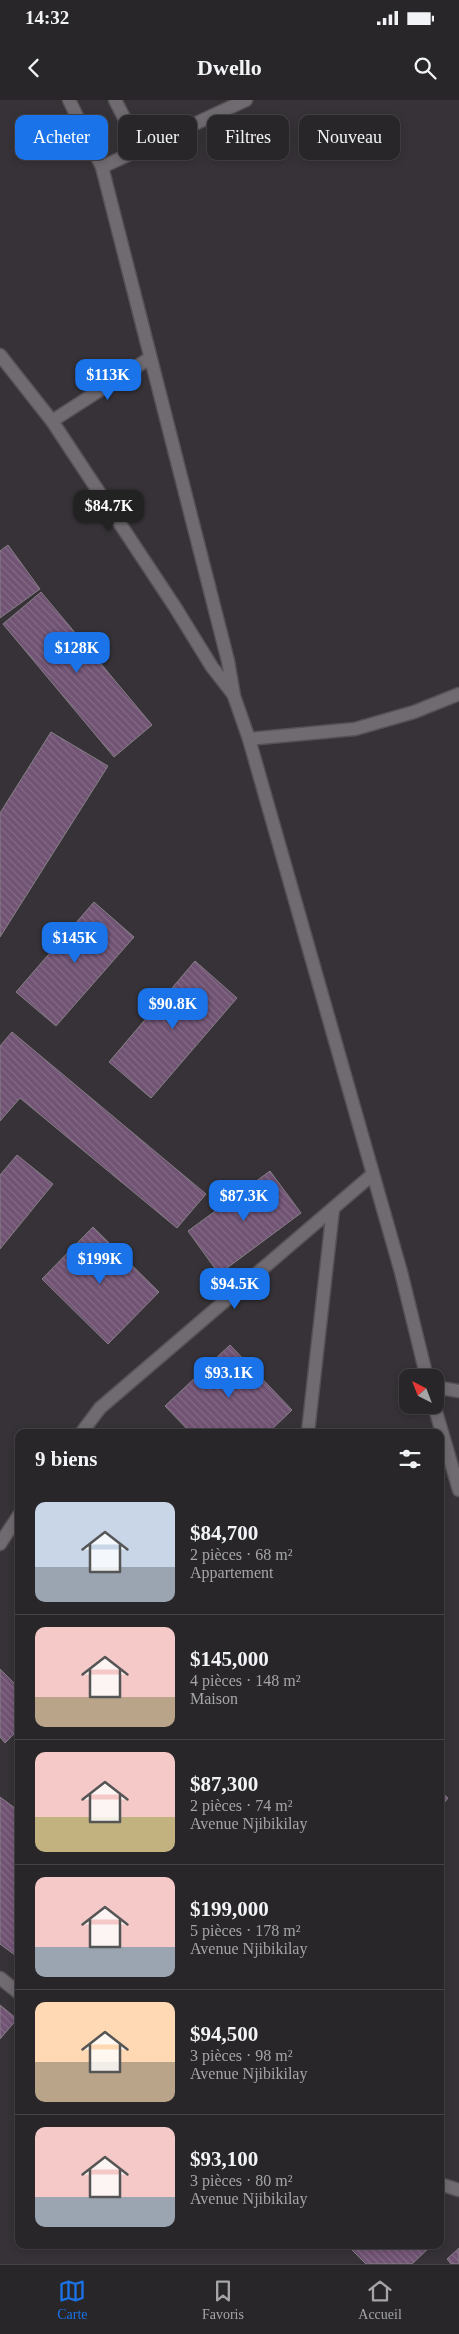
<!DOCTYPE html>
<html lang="fr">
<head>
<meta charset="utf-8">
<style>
	body { margin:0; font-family:"Times New Roman",serif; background:#302e31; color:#f1f3f6; height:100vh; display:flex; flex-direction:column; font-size:19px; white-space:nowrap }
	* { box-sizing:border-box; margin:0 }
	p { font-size:16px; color:#a5a5a8 }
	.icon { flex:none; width:28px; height:28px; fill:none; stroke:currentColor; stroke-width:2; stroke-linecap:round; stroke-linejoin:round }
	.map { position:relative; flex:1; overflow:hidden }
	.details { position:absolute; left:15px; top:1329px; width:429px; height:820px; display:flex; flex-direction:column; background:#282629; border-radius:10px; box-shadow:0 2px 8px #0003,0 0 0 1px #444346 }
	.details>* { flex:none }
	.hud { position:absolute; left:15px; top:15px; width:430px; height:45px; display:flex; gap:10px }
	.needle { width:32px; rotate:318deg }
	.controls { position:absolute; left:399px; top:1269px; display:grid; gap:10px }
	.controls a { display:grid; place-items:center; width:45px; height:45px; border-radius:10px; background:#282629; box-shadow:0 2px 8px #0003,0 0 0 1px #444346; font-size:25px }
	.price { position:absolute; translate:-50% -42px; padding:0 11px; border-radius:10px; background:#1a73e8; color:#fff; font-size:16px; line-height:32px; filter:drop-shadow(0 1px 2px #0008) }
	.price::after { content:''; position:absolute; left:50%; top:30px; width:15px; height:11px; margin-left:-8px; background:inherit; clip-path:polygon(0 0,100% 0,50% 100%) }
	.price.selected { background:#222; color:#fff }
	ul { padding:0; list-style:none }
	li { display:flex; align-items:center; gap:15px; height:125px; padding:0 20px }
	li+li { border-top:1px solid #444346 }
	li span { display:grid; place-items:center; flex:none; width:140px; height:100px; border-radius:10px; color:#555 }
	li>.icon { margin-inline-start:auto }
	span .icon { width:60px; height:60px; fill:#fffc; stroke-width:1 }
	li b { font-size:21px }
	h2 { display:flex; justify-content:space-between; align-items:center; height:60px; padding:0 20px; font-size:21px }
	.chip { padding:0 18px; border-radius:10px; background:#282629; box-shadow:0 2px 8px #0003,0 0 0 1px #444346; font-size:18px; line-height:45px }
	.chip.selected { background:#1a73e8; color:#fff }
	.status { display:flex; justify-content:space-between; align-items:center; height:35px; padding:0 25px; background:#282629; direction:ltr }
	.status svg { height:14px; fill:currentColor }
	header { display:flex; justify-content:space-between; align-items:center; height:65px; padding:0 20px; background:#282629; font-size:22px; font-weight:700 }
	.dock { display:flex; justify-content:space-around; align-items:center; height:70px; border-top:1px solid #444346; background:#282629; font-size:14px; color:#a5a5a8 }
	.dock a { display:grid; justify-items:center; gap:2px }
	.dock .selected { color:#1a73e8 }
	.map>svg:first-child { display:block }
	.building { fill:url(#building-back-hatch); stroke:#858085 }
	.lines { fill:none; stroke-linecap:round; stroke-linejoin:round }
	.minor-casing { stroke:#555155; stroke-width:15 }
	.minor { stroke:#706b70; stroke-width:12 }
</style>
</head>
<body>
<div class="status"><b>14:32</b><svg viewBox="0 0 49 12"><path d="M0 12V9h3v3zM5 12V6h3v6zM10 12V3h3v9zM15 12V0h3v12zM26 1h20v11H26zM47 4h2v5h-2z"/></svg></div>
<header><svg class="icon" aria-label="back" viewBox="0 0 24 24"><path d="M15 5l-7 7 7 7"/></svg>Dwello<svg class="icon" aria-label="search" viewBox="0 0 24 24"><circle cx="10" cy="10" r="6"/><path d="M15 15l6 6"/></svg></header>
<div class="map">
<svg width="459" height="2164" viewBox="0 0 459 2164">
	<defs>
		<pattern id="building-back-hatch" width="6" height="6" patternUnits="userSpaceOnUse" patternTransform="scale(1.25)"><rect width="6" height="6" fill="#715374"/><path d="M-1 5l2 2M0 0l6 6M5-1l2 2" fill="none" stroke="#856b88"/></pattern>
	</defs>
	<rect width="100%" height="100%" fill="#363237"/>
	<!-- building -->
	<path class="building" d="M 8,445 L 40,489 L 0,518 L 0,451 Z
		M 41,492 L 152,625 L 114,657 L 3,524 Z
		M 51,632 L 108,666 L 0,837 L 0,713 Z
		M 94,802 L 134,837 L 56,926 L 16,892 Z
		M 195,861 L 237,898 L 151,998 L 109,962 Z
		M 12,932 L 206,1094 L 177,1128 L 20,998 L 0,1021 L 0,946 Z
		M 17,1055 L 53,1084 L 0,1149 L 0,1075 Z
		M 270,1071 L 301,1113 L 219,1174 L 188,1131 Z
		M 93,1127 L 159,1192 L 108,1244 L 42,1179 Z
		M 230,1245 L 292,1310 L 269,1332 L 190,1332 L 165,1306 Z
		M 0,1569 L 19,1588 L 19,1629 L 5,1643 L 0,1637 Z
		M 440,1691 L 448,1698 L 440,1708 Z
		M 0,1697 L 19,1711 L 19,1858 L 0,1844 Z
		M 0,1905 L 17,1919 L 0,1939 Z
		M 347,2145 L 432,2145 L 412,2164 L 366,2164 Z
		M 459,2148 L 459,2164 L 451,2164 L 447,2159 Z"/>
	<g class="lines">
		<defs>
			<path id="minor" d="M 69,0 L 102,67 L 228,561 L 234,596 L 249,639 L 401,1172 L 427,1278
				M 115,0 L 140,49
				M 102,67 L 246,0
				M 0,255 L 52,321 L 175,507 L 212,567 L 233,594
				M 52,321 L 150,258
				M 249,639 L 355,629 L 414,612 L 459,594
				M 435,1287 L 459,1291
				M 434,1305 L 459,1390
				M 82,1332 L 100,1308 L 373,1074
				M 308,1332 L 333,1109
				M 0,1444 L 19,1415
				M 0,1878 L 19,1893
				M 440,2084 L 459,2090"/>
		</defs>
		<!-- minor casing -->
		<use href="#minor" class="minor-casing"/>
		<!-- minor -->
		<use href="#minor" class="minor"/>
	</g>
</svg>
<div class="controls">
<a><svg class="needle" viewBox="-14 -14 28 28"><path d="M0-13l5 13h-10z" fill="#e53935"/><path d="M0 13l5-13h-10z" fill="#a5a5a8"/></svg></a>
</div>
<b class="price" style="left:108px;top:301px">$113K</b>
<b class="price selected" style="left:109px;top:432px">$84.7K</b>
<b class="price" style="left:77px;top:574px">$128K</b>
<b class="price" style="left:75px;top:864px">$145K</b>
<b class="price" style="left:173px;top:930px">$90.8K</b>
<b class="price" style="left:244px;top:1122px">$87.3K</b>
<b class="price" style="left:100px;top:1185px">$199K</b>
<b class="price" style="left:235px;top:1210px">$94.5K</b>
<b class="price" style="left:229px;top:1299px">$93.1K</b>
<div class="hud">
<a class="chip selected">Acheter</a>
<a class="chip">Louer</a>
<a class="chip">Filtres</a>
<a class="chip">Nouveau</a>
</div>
<section class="details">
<h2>9 biens<svg class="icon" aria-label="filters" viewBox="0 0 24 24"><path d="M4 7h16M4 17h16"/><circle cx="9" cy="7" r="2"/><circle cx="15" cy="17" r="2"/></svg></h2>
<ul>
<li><span style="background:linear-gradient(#c9d6e8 65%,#9aa5b1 0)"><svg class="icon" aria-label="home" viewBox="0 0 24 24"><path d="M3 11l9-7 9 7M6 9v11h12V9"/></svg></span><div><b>$84,700</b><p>2 pièces · 68 m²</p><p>Appartement</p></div></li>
<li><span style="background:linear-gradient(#f6c9c9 70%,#b9a48a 0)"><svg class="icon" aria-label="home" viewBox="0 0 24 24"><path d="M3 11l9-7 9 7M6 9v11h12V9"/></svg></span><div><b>$145,000</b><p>4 pièces · 148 m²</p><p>Maison</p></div></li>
<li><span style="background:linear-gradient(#f6c9c9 65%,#c2b280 0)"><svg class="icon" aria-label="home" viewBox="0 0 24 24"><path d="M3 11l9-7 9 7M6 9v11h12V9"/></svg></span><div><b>$87,300</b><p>2 pièces · 74 m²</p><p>Avenue Njibikilay</p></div></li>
<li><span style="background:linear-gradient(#f6c9c9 70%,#9aa5b1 0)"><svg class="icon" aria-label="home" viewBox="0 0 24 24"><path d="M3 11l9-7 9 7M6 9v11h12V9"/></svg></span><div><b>$199,000</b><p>5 pièces · 178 m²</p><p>Avenue Njibikilay</p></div></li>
<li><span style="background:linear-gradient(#ffd9b3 60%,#b9a48a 0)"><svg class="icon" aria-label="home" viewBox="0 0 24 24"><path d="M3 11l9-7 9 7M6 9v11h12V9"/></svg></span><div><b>$94,500</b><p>3 pièces · 98 m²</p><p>Avenue Njibikilay</p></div></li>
<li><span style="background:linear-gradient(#f6c9c9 70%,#9aa5b1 0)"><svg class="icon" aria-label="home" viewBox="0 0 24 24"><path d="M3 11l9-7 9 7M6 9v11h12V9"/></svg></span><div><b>$93,100</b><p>3 pièces · 80 m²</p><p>Avenue Njibikilay</p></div></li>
</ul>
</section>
</div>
<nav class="dock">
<a class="selected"><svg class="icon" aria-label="map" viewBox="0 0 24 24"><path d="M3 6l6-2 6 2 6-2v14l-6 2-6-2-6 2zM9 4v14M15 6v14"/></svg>Carte</a>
<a><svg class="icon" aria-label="saved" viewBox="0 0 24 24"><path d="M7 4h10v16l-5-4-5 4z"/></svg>Favoris</a>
<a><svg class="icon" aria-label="home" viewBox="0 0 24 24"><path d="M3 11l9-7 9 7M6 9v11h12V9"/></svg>Accueil</a>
</nav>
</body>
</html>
